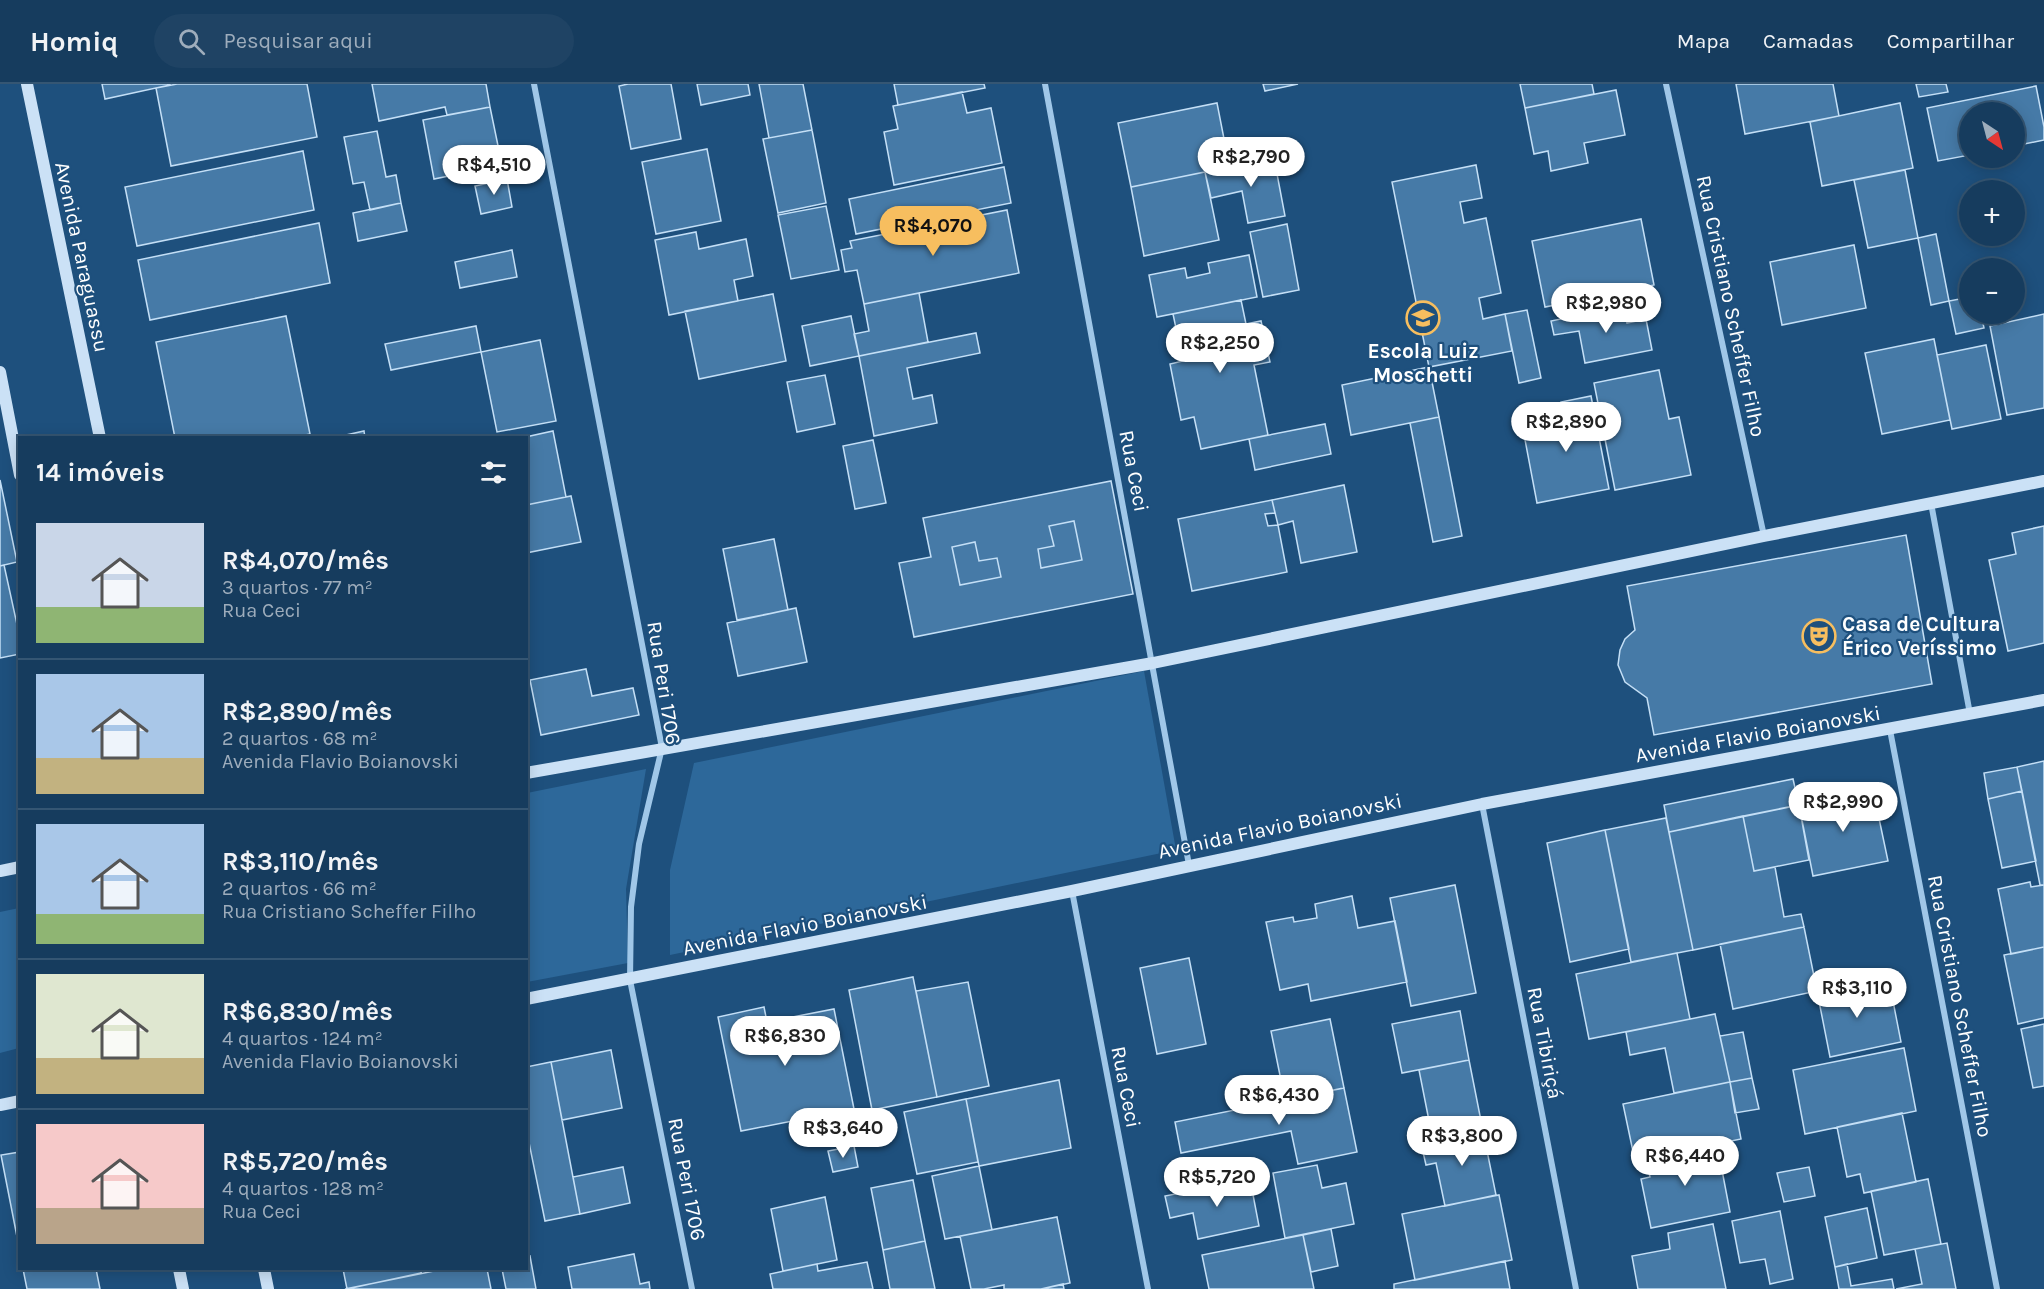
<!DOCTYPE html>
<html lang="pt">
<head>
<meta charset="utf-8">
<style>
	body { margin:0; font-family:Karla,sans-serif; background:#1f4364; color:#f1f3f6; height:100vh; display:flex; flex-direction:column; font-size:22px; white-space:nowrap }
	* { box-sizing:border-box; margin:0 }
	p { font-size:20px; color:#9eadbc }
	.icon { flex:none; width:33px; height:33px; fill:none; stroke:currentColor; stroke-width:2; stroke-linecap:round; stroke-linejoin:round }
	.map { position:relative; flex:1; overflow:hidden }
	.sheet { position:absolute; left:18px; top:352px; width:510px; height:834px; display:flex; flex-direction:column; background:#163c5e; border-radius:0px; box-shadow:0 3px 15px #0003,0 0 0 2px #355673 }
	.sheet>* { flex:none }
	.needle { width:39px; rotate:144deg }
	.fabs { position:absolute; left:1959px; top:18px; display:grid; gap:12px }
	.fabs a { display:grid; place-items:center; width:66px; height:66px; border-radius:50%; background:#163c5e; box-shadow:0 3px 15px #0003,0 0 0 2px #355673; font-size:30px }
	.price { position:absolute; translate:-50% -51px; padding:0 14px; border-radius:21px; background:#fff; color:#222; font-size:20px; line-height:39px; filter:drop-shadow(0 2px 3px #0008) }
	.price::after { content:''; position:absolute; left:50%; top:36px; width:18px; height:14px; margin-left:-9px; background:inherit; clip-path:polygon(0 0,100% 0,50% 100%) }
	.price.active { background:#f7be5f; color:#111 }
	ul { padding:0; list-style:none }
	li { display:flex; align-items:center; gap:18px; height:150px; padding:0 18px }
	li+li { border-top:2px solid #355673 }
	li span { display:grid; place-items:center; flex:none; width:168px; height:120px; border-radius:0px; color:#555 }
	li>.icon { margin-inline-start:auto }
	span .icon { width:72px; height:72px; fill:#fffc; stroke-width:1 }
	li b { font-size:26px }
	h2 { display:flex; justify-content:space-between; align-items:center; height:72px; padding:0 18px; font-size:26px }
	header { display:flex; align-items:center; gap:36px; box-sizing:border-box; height:84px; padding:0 30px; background:#163c5e; border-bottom:2px solid #355673 }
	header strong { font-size:28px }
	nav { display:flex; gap:33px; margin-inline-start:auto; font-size:21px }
	.search { width:420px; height:54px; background:#1f4364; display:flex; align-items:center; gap:15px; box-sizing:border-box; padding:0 21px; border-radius:33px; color:#9eadbc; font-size:22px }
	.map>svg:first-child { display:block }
	.green { fill:#2d689a }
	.building { fill:#467aa7; stroke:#c4dff6; stroke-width:1.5; fill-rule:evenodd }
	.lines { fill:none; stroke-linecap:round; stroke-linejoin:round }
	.street { stroke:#a0c7e8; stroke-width:6 }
	.secondary { stroke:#cbe1f6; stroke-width:12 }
	.labels { text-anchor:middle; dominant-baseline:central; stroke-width:4.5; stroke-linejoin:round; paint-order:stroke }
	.street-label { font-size:21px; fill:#fff; stroke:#1e507d }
	.poi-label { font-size:21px; font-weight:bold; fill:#fff; stroke:#1e507d }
</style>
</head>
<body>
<header>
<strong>Homiq</strong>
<div class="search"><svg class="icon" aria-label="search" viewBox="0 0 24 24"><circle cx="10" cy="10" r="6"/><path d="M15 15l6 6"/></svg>Pesquisar aqui</div>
<nav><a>Mapa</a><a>Camadas</a><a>Compartilhar</a></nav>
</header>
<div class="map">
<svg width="2044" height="1205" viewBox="0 0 2044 1205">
	<rect width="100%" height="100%" fill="#1e507d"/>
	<!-- green -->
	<path class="green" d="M 1144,587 L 1176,766 L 670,871 L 670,786 L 694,679 Z
		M 646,685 L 626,805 L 628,879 L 527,898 L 527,709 Z
		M 19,824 L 19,964 L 0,969 L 0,828 Z"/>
	<!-- building -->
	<path class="building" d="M 102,0 L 170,0 L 170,1 L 105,15 Z
		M 177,0 L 307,0 L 317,53 L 171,82 L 156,4 Z
		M 372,0 L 486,0 L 490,23 L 447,31 L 445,23 L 379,37 Z
		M 628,0 L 671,0 L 681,55 L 631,65 L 619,2 Z
		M 697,0 L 748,0 L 750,11 L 701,21 Z
		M 759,0 L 803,0 L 812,46 L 769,54 Z
		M 894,0 L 984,0 L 985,4 L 898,21 Z
		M 1263,0 L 1298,0 L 1265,7 Z
		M 1520,0 L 1592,0 L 1594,10 L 1525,24 Z
		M 1736,0 L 1833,0 L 1839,32 L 1745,50 Z
		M 1916,0 L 1946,0 L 1948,8 L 1919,13 Z
		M 2036,2 L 2044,43 L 2044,56 L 2014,62 L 2014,28 L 1970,28 L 1970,71 L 1938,77 L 1927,24 Z
		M 1616,6 L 1625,51 L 1584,59 L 1588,79 L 1551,87 L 1548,67 L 1534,70 L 1525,24 Z
		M 962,8 L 967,29 L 991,24 L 1002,79 L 894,101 L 884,48 L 898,45 L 893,22 Z
		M 1217,19 L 1226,65 L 1202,71 L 1205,88 L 1131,103 L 1118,39 Z
		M 1900,19 L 1913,84 L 1822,102 L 1810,38 Z
		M 490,23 L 502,81 L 434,95 L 423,36 Z
		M 812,46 L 826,119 L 778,129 L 763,55 Z
		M 377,47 L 386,93 L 396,91 L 401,119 L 370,126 L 364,98 L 353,100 L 344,53 Z
		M 707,65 L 721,137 L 656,150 L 642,78 Z
		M 303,67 L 314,126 L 137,162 L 125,103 Z
		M 1274,74 L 1285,132 L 1248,139 L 1242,107 L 1211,114 L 1205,88 Z
		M 1476,81 L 1482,114 L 1460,118 L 1464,139 L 1486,134 L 1501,209 L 1479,214 L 1483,235 L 1505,230 L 1512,267 L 1429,283 L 1392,98 Z
		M 1004,83 L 1011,119 L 856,150 L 849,115 Z
		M 1905,86 L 1918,154 L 1868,164 L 1854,96 Z
		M 1205,88 L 1219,156 L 1144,172 L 1131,103 Z
		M 507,95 L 512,123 L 481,130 L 475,102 Z
		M 401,119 L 407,147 L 358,157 L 353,129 Z
		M 826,122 L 839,186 L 791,195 L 778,131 Z
		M 1007,126 L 1019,189 L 864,220 L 857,186 L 845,188 L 841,166 L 852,164 L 850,157 Z
		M 1641,135 L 1654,201 L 1545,223 L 1532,157 Z
		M 319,139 L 330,199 L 150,236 L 138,176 Z
		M 1287,140 L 1299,206 L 1263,213 L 1250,148 Z
		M 696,148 L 699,165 L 746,155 L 753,192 L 734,196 L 738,217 L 669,231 L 655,156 Z
		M 1936,150 L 1949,217 L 1931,221 L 1918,154 Z
		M 1854,161 L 1866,224 L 1782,241 L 1770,178 Z
		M 512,166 L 517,193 L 460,204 L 455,178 Z
		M 1249,171 L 1257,213 L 1157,233 L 1149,191 L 1185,184 L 1187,194 L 1210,189 L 1208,179 Z
		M 919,209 L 928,258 L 859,272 L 854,250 L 869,247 L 864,220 Z
		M 773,210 L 786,277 L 699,295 L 685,227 Z
		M 1970,213 L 1970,230 L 1981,230 L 1984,244 L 1956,250 L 1949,217 Z
		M 1241,216 L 1246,240 L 1261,237 L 1270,278 L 1254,281 L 1268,351 L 1201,365 L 1194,333 L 1181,336 L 1170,280 L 1183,277 L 1173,230 Z
		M 1623,222 L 1627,239 L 1646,235 L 1652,266 L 1585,279 L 1579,247 L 1554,251 L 1551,237 Z
		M 1527,226 L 1541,294 L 1519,299 L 1505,230 Z
		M 2044,230 L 2044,324 L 2007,331 L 1990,242 Z
		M 286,232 L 310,350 L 291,354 L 175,354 L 156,258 Z
		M 851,232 L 859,272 L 810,282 L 802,242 Z
		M 476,242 L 481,268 L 391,286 L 385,260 Z
		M 976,249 L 980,269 L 907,284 L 913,315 L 932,311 L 937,339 L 874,352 L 859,272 Z
		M 1934,255 L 1950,336 L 1882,350 L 1865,269 Z
		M 540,256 L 556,337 L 497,348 L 481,268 Z
		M 1986,261 L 2001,335 L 1952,345 L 1937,271 Z
		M 1429,283 L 1439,333 L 1351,351 L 1342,301 Z
		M 1659,286 L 1669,335 L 1679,333 L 1691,391 L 1615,406 L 1594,299 Z
		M 825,291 L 835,340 L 797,348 L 787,298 Z
		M 1591,312 L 1609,405 L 1537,419 L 1522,340 L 1564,331 L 1561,318 Z
		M 1439,333 L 1462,452 L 1433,458 L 1410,339 Z
		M 1325,340 L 1331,370 L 1255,386 L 1249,355 Z
		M 364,347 L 365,354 L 332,354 L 346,351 Z
		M 553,347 L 566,413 L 526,421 L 526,354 L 521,354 Z
		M 873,356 L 886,419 L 855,425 L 843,362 Z
		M 0,396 L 17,478 L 0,482 Z
		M 1111,397 L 1133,510 L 914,553 L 899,479 L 931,473 L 923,434 ZM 1074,437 L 1082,476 L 1041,484 L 1038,465 L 1054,462 L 1049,442 ZM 975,458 L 979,477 L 997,474 L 1001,493 L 960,501 L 952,463 Z
		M 1344,401 L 1357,468 L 1301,479 L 1293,437 L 1278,441 L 1272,416 Z
		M 571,412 L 581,458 L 526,469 L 526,421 Z
		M 1272,416 L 1275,429 L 1265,430 L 1268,442 L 1278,441 L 1287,488 L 1192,507 L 1178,435 Z
		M 1074,437 L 1082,476 L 1041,484 L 1038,465 L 1054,462 L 1049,442 Z
		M 2044,442 L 2044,559 L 2008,567 L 1989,476 L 2016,470 L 2012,449 Z
		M 1906,451 L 1932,600 L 1654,651 L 1647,614 L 1625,598 L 1618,581 L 1620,566 L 1625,555 L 1635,546 L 1627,502 Z
		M 774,455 L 788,526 L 737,536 L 723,465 Z
		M 975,458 L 979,477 L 997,474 L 1001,493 L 960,501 L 952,463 Z
		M 4,481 L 20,554 L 20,570 L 0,574 L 0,482 Z
		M 796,524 L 807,578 L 738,592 L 727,539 Z
		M 586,585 L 592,612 L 633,604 L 639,631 L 541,651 L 530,596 Z
		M 2044,677 L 2044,801 L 2040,801 L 2017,683 Z
		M 2017,683 L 2022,707 L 1988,715 L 1984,689 Z
		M 1793,695 L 1799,721 L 1669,748 L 1664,721 Z
		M 1873,706 L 1888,777 L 1813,792 L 1799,721 Z
		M 2022,707 L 2036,777 L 2002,784 L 1988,715 Z
		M 1799,721 L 1809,776 L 1754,787 L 1743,732 Z
		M 1743,732 L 1754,787 L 1775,783 L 1784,833 L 1801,830 L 1804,843 L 1693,866 L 1669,748 Z
		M 1666,734 L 1693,866 L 1631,878 L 1605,746 Z
		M 1605,746 L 1629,865 L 1570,878 L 1547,759 Z
		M 2030,798 L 2031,803 L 2044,801 L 2044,863 L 2011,870 L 1998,805 Z
		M 1455,801 L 1476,909 L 1411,922 L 1390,814 Z
		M 1352,812 L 1358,844 L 1395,837 L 1407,898 L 1311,917 L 1308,900 L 1280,906 L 1266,838 L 1293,833 L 1294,838 L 1317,834 L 1315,820 Z
		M 1804,843 L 1817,907 L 1733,925 L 1720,860 Z
		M 2044,863 L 2044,934 L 2018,940 L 2004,871 Z
		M 1677,869 L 1690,935 L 1589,955 L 1576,890 Z
		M 1189,874 L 1206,960 L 1157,970 L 1140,884 Z
		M 913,893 L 937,1013 L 872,1026 L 849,906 Z
		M 1867,897 L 1871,917 L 1892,912 L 1901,958 L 1830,973 L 1817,907 Z
		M 968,898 L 989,1002 L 937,1013 L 916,907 Z
		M 764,923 L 767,938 L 834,925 L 854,1025 L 741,1047 L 718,933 Z
		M 1460,927 L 1469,976 L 1402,989 L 1392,940 Z
		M 1715,930 L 1730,998 L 1674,1009 L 1665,964 L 1630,971 L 1626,948 Z
		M 1330,935 L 1344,1004 L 1285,1016 L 1271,947 Z
		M 2044,940 L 2044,1002 L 2033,1004 L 2021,945 Z
		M 1743,948 L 1752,994 L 1730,998 L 1720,952 Z
		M 1904,964 L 1916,1027 L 1805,1050 L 1793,986 Z
		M 611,966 L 622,1024 L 562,1036 L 551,978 Z
		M 1469,976 L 1483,1047 L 1433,1057 L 1419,986 Z
		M 551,978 L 580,1130 L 545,1137 L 526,1044 L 526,983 Z
		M 1752,994 L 1759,1025 L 1735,1029 L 1730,998 Z
		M 1059,996 L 1071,1064 L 979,1082 L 966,1015 Z
		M 1730,998 L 1741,1055 L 1635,1077 L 1623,1020 Z
		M 1344,1004 L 1357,1068 L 1298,1080 L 1291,1047 L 1181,1069 L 1175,1038 Z
		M 966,1015 L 978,1078 L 917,1090 L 904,1028 Z
		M 1902,1029 L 1916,1098 L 1864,1109 L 1860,1090 L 1847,1093 L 1837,1043 Z
		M 1483,1047 L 1496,1111 L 1445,1122 L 1436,1079 L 1426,1081 L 1421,1059 Z
		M 1717,1060 L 1730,1128 L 1651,1144 L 1641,1095 L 1650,1093 L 1646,1075 Z
		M 854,1062 L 858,1083 L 833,1088 L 828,1067 Z
		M 20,1068 L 20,1168 L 1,1071 Z
		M 1246,1076 L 1250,1095 L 1209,1103 L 1205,1084 Z
		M 1317,1081 L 1322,1104 L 1346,1099 L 1354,1140 L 1285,1154 L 1273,1089 Z
		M 979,1082 L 992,1146 L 945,1155 L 932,1092 Z
		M 623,1083 L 630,1119 L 580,1130 L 573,1093 Z
		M 1809,1083 L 1815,1112 L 1784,1118 L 1777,1089 Z
		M 1250,1095 L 1259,1142 L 1198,1155 L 1193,1129 L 1170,1134 L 1165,1112 Z
		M 1928,1095 L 1941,1160 L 1884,1171 L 1871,1107 Z
		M 913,1096 L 925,1157 L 883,1166 L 871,1104 Z
		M 1499,1111 L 1512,1176 L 1415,1196 L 1402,1130 Z
		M 825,1113 L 837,1176 L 783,1187 L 771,1125 Z
		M 1867,1124 L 1877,1174 L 1835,1183 L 1825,1133 Z
		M 1780,1127 L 1793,1195 L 1770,1200 L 1765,1175 L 1740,1179 L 1732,1137 Z
		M 1057,1133 L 1070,1199 L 1041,1205 L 1004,1205 L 1004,1201 L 984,1205 L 971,1205 L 960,1152 Z
		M 1713,1140 L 1726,1205 L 1638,1205 L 1632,1172 L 1670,1165 L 1668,1149 Z
		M 1331,1145 L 1338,1182 L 1311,1188 L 1303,1151 Z
		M 1303,1151 L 1314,1205 L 1209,1205 L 1202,1171 Z
		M 925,1157 L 935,1205 L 890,1205 L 883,1166 Z
		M 1947,1159 L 1956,1205 L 1896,1205 L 1922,1200 L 1915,1165 Z
		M 634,1170 L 640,1200 L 649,1198 L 650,1205 L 572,1205 L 568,1183 Z
		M 530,1172 L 536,1205 L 506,1205 L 502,1185 L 526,1185 L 526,1173 Z
		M 1505,1177 L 1510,1205 L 1394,1205 L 1394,1200 Z
		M 867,1178 L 873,1205 L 773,1205 L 770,1190 L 817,1180 L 818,1187 Z
		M 1847,1180 L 1851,1202 L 1892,1195 L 1894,1205 L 1839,1205 L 1835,1183 Z
		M 23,1185 L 96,1185 L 100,1205 L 27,1205 Z
		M 343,1185 L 421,1185 L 421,1189 L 347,1205 Z
		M 444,1185 L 487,1185 L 491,1205 L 345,1205 Z
		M 1063,1200 L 1064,1205 L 1041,1205 Z"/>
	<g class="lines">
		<!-- street -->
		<path class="street" d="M 534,0 L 662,664 L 639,760 L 631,823 L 630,896 L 692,1205
			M 1045,0 L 1189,781
			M 1666,0 L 1764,452
			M 1931,419 L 1970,630
			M 1890,646 L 1997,1205
			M 1482,720 L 1576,1205
			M 1072,807 L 1148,1205"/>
		<!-- secondary -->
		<path class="secondary" d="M 27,0 L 100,354
			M 0,288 L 20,391
			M 526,689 L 1153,579 L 1764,452 L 2044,397
			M 0,787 L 20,783
			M 526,915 L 1072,807 L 1482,720 L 2044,616
			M 0,1021 L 20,1017
			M 179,1185 L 183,1205
			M 264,1185 L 268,1205"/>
	</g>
	<!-- icons -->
	<defs>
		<symbol id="school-ring" viewBox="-11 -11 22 22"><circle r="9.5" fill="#1e507d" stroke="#f7be5f" stroke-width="1.5"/><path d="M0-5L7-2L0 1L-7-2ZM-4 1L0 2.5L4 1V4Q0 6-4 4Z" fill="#f7be5f"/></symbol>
		<symbol id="theatre-ring" viewBox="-11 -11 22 22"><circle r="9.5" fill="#1e507d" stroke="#f7be5f" stroke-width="1.5"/><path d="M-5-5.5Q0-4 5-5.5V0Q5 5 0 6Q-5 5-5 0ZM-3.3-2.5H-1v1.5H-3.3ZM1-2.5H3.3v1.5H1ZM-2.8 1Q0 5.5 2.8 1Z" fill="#f7be5f"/></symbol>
	</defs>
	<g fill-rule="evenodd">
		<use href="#school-ring" x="1404" y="215" width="38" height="38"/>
		<use href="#theatre-ring" x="1800" y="533" width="38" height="38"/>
	</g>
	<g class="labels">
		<!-- street labels -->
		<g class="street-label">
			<text transform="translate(82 173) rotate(78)">Avenida Paraguassu</text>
			<text transform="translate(1731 222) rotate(78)">Rua Cristiano Scheffer Filho</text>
			<text transform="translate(1134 387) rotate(79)">Rua Ceci</text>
			<text transform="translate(664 599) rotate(81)">Rua Peri 1706</text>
			<text transform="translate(1758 650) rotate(-10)">Avenida Flavio Boianovski</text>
			<text transform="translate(1280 742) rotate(-12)">Avenida Flavio Boianovski</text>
			<text transform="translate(805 841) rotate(-11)">Avenida Flavio Boianovski</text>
			<text transform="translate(1960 922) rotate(79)">Rua Cristiano Scheffer Filho</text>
			<text transform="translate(1545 959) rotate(79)">Rua Tibiriçá</text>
			<text transform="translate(1126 1003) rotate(79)">Rua Ceci</text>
			<text transform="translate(687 1095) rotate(79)">Rua Peri 1706</text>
		</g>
		<!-- poi labels -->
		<g class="poi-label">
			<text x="1423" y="267">Escola Luiz<tspan x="1423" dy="24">Moschetti</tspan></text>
			<text x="1842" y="540" text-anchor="start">Casa de Cultura<tspan x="1842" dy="24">Érico Veríssimo</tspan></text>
		</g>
	</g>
</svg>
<div class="fabs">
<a><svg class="needle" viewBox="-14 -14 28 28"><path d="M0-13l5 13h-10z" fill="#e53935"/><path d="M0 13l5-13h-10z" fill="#9eadbc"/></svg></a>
<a>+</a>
<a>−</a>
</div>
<b class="price" style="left:1251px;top:104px">R$2,790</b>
<b class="price" style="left:494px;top:112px">R$4,510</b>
<b class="price active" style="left:933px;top:173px">R$4,070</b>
<b class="price" style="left:1606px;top:250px">R$2,980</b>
<b class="price" style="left:1220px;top:290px">R$2,250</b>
<b class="price" style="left:1566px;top:369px">R$2,890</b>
<b class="price" style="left:1843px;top:749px">R$2,990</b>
<b class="price" style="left:1857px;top:935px">R$3,110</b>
<b class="price" style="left:785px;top:983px">R$6,830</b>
<b class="price" style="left:1279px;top:1042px">R$6,430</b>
<b class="price" style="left:843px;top:1075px">R$3,640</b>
<b class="price" style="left:1462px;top:1083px">R$3,800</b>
<b class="price" style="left:1685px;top:1103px">R$6,440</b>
<b class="price" style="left:1217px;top:1124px">R$5,720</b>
<section class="sheet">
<h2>14 imóveis<svg class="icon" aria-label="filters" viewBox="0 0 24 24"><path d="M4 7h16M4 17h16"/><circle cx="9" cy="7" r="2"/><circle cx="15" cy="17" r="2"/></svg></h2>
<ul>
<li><span style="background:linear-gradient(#c9d6e8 70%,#8fb573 0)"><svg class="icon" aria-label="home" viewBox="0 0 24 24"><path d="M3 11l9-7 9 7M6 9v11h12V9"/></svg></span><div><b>R$4,070/mês</b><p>3 quartos · 77 m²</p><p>Rua Ceci</p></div></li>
<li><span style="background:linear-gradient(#a9c7e8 70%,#c2b280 0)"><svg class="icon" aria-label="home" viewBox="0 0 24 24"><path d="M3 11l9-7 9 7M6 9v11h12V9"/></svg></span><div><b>R$2,890/mês</b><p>2 quartos · 68 m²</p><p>Avenida Flavio Boianovski</p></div></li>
<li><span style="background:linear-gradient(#a9c7e8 75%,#8fb573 0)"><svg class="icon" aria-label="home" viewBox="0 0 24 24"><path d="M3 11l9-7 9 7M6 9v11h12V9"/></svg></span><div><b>R$3,110/mês</b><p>2 quartos · 66 m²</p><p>Rua Cristiano Scheffer Filho</p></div></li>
<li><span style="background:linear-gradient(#dfe7d0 70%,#c2b280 0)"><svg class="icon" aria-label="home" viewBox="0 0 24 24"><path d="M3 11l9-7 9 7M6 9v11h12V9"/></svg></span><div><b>R$6,830/mês</b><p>4 quartos · 124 m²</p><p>Avenida Flavio Boianovski</p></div></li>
<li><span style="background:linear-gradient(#f6c9c9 70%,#b9a48a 0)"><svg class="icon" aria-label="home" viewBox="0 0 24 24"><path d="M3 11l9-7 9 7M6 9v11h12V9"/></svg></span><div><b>R$5,720/mês</b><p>4 quartos · 128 m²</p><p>Rua Ceci</p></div></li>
</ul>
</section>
</div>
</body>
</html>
